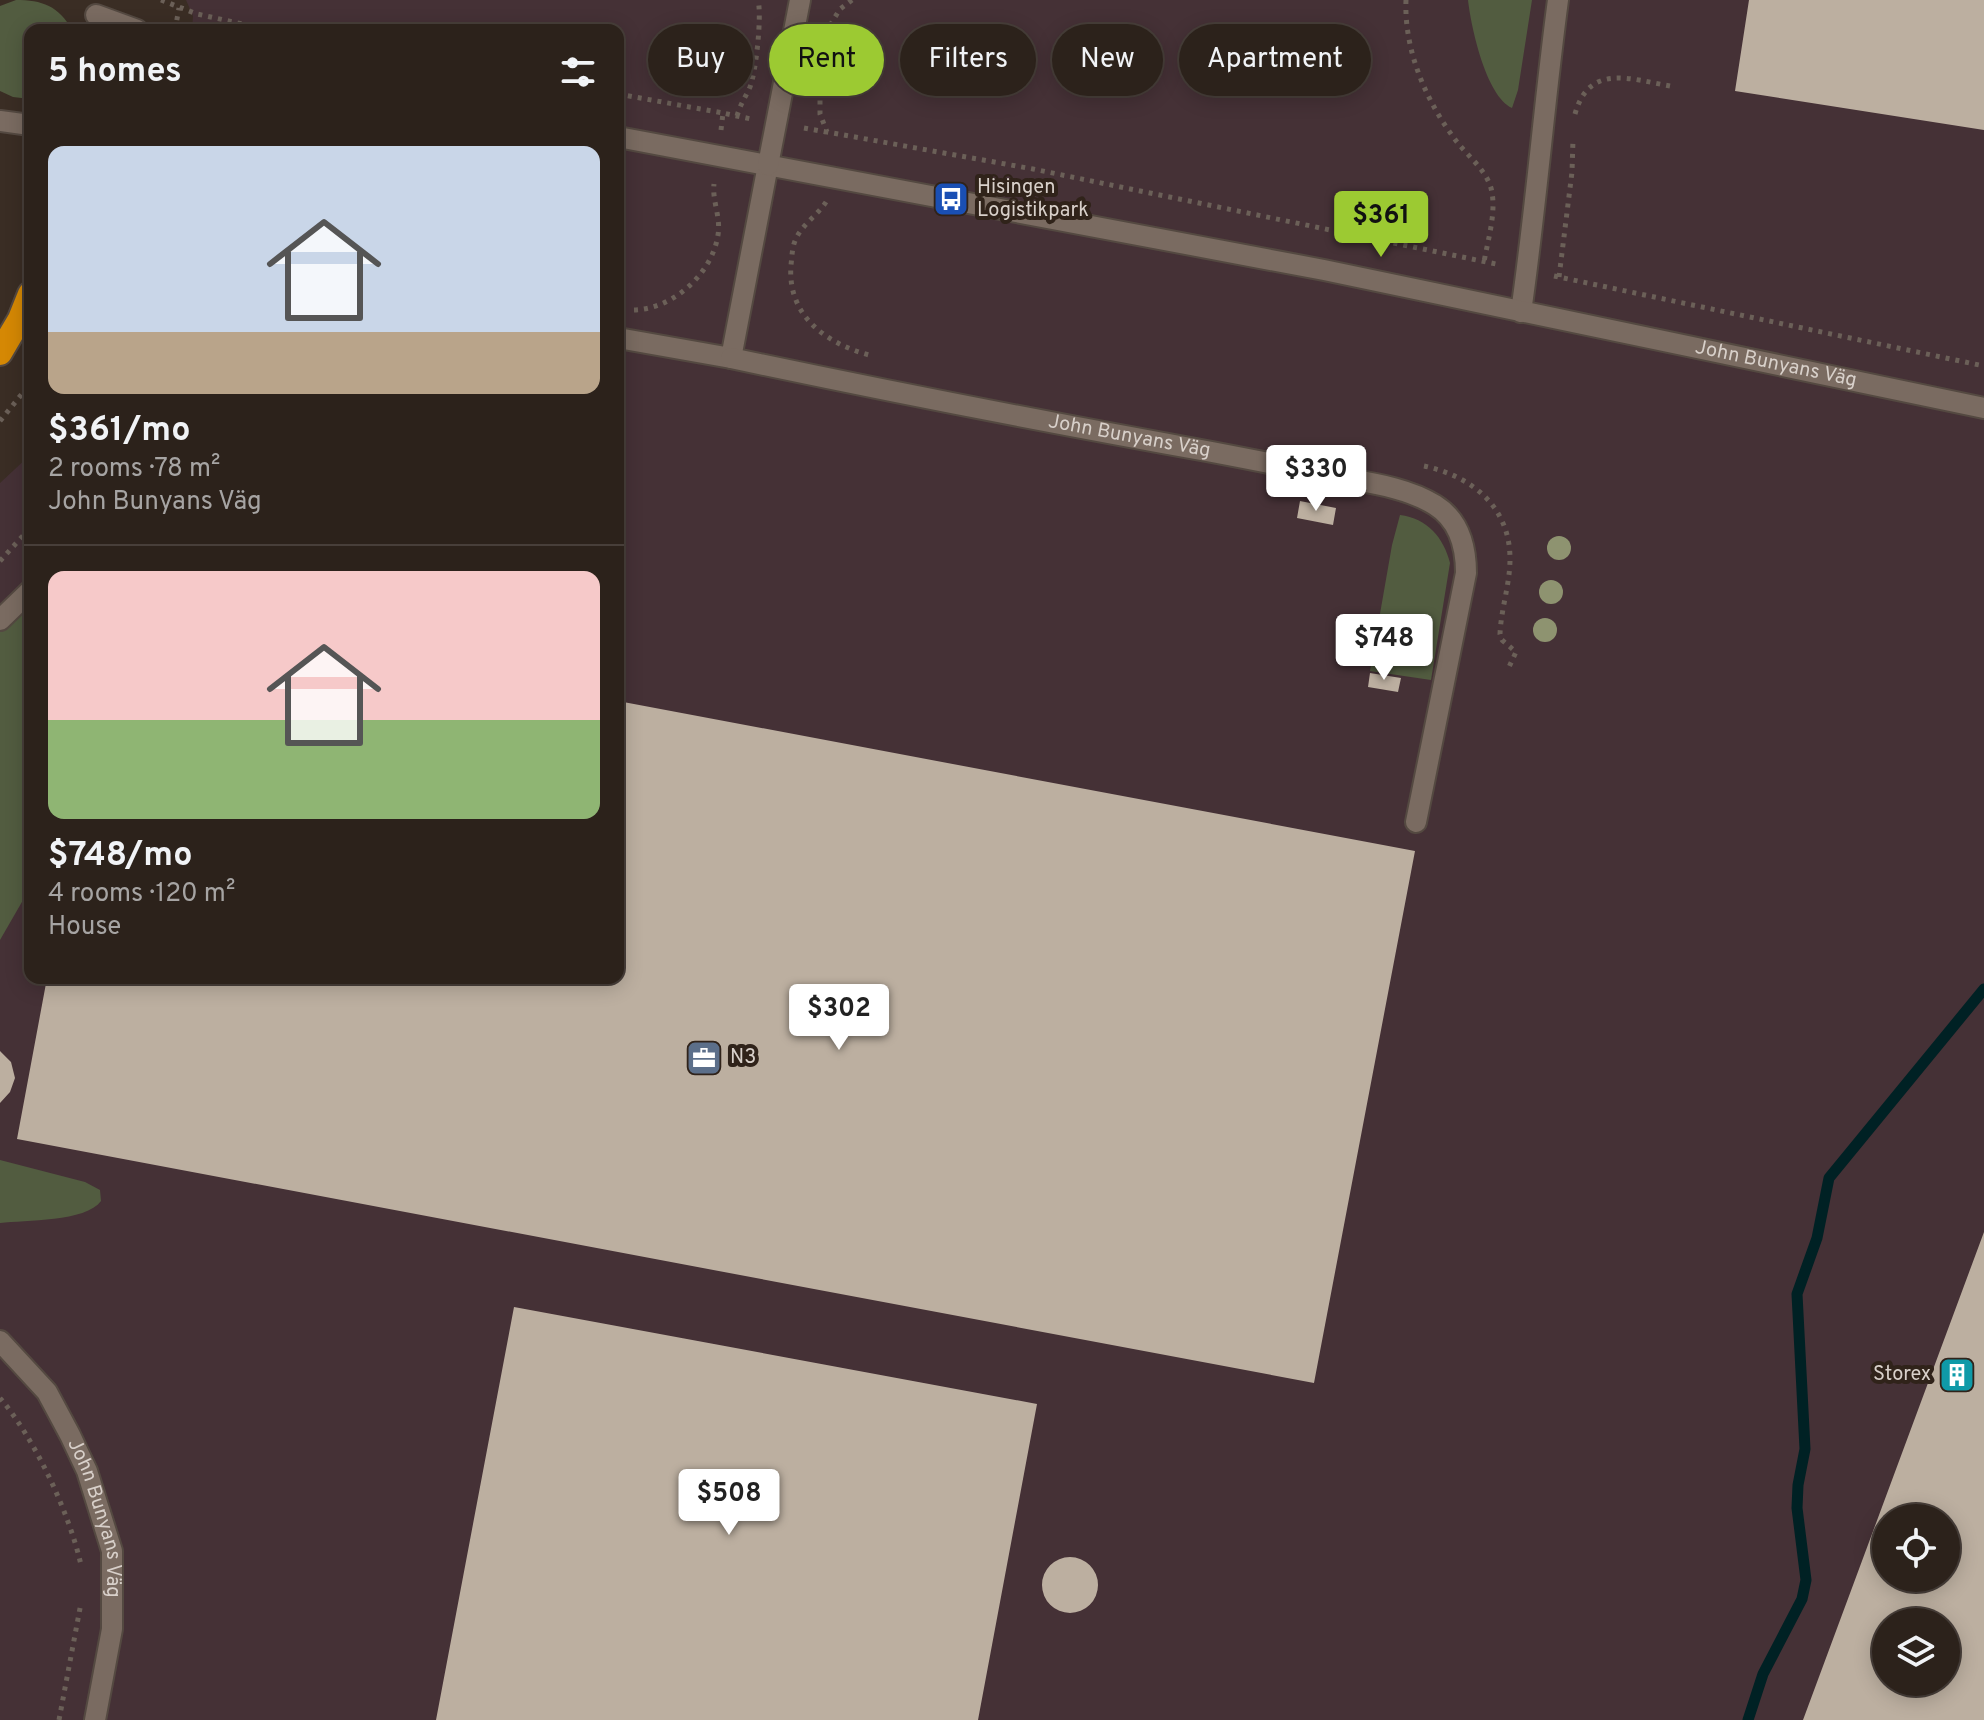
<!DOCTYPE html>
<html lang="en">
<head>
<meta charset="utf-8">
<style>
	body { margin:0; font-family:Overpass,sans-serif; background:#382f28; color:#f1f3f6; height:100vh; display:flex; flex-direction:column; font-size:30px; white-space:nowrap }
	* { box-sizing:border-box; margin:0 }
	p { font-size:26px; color:#a6a4a3 }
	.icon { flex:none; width:44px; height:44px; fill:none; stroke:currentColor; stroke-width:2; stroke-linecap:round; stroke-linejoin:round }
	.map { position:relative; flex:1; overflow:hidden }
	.drawer { position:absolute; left:24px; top:24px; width:600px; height:960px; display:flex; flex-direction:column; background:#2c221b; border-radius:16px; box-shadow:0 4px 20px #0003,0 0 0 2px #483f3a }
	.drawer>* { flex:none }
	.hud { position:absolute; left:648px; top:24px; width:760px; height:72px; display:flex; gap:16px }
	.fabs { position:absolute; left:1872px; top:1504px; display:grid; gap:16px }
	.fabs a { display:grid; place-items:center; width:88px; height:88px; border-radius:50%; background:#2c221b; box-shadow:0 4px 20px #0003,0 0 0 2px #483f3a; font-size:40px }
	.price { position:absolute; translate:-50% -68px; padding:0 18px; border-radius:8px; background:#fff; color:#222; font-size:26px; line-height:52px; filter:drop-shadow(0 2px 4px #0008) }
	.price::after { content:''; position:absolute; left:50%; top:48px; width:24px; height:18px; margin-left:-12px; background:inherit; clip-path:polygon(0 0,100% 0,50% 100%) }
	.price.on { background:#9cca32; color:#111 }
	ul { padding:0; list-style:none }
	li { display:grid; align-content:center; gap:16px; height:424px; padding:0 24px }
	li+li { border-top:2px solid #483f3a }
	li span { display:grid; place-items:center; height:248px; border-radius:16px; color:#555 }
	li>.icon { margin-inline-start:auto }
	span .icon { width:144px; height:144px; fill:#fffc; stroke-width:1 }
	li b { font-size:34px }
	h2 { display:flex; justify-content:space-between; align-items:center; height:96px; padding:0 24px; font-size:34px }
	.pill { padding:0 28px; border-radius:36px; background:#2c221b; box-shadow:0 4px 20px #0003,0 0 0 2px #483f3a; font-size:28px; line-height:72px }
	.pill.on { background:#9cca32; color:#111 }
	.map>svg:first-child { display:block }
	.industrial { fill:#453136; fill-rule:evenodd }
	.green { fill:#525c40 }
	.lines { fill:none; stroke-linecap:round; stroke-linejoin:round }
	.stream { stroke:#002124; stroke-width:11 }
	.building { fill:#bcafa0; fill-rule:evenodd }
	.lane-casing { stroke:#544941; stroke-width:24 }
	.street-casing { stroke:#544941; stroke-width:24 }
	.highway-casing { stroke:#544941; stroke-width:28 }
	.path { stroke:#6b6058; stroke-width:5; stroke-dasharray:4 6; stroke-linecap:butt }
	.lane { stroke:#7a6b61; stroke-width:20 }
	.street { stroke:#7a6b61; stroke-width:20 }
	.highway { stroke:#d58804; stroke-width:24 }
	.tree { fill:#8e9370 }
	.labels { text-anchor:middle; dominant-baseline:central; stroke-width:8; stroke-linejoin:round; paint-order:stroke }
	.poi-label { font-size:20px; fill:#d8d0ca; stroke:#30231a; text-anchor:start }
	.street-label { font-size:20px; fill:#d8d0ca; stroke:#30231a }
</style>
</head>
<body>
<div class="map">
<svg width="1984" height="1720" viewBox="0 0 1984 1720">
	<rect width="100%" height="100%" fill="#3a2d24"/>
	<!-- industrial -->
	<path class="industrial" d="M 186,0 L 1984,0 L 1984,1720 L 0,1720 L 0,483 L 30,455 L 30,978 L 618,978 L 618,30 L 192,30 L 193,16 ZM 1886,1518 L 1946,1518 L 1946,1578 L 1886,1578 ZM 1886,1622 L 1946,1622 L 1946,1682 L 1886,1682 Z"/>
	<!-- green -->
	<path class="green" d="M 16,0 C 42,0 59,6 72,30 L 30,30 L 30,99 L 13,97 L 0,91 L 0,6 Z
		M 1468,0 L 1532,0 L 1518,90 L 1512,108 C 1486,96 1471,27 1468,0 Z
		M 1400,515 C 1427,518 1444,538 1450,563 L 1431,680 L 1370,671 L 1392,545 Z
		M 30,606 L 30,888 L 0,940 L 0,632 Z
		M 0,1160 L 85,1182 L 100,1190 L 101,1201 C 86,1222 25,1220 0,1223 Z"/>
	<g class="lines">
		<!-- stream -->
		<path class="stream" d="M 1748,1720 L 1763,1674 L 1802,1599 L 1806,1580 L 1797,1508 L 1798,1485 L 1805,1449 L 1797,1294 L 1817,1238 L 1829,1178 L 1984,989"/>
	</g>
	<!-- building -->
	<path class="building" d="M 1749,0 L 1984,0 L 1984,130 L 1735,91 Z
		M 1300,501 L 1336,508 L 1333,525 L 1297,518 Z
		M 1370,673 L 1401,678 L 1398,692 L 1368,687 Z
		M 618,701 L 1415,851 L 1314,1383 L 17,1139 L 47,978 L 618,978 Z
		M 0,1051 L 11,1062 L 15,1078 L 10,1092 L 0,1103 Z
		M 1984,1232 L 1984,1720 L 1803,1720 ZM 1886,1518 L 1946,1518 L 1946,1578 L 1886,1578 ZM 1886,1622 L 1946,1622 L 1946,1682 L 1886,1682 Z
		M 514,1307 L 1037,1404 L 978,1720 L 436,1720 Z
		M1042 1585a28 28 0 1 1 56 0a28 28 0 1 1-56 0Z"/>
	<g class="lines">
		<defs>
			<g id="lane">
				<path d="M 1521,312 C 1536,208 1544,104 1558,0"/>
				<path d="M 618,338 L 731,358 L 768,165"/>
				<path id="s1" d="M 731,358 C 891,392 1051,423 1212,452 C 1254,460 1295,468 1337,477 C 1370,483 1406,487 1435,505 C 1459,520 1466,547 1466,573 L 1416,822"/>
				<path d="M 0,620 L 30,591"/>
				<path id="s2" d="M 0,1341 L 47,1392 L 70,1435 L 87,1471 L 112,1551 L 112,1629 L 95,1720"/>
			</g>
			<g id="street">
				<path d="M 96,15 L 137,30"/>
				<path d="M 0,121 L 30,125"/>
				<path id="s3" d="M 618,137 L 1324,270 L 1984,408"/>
				<path d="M 768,165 L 800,0"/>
			</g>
			<path id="highway" d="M 0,353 L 20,319 L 30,294"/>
		</defs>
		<!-- lane casing -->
		<use href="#lane" class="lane-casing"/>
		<!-- street casing -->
		<use href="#street" class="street-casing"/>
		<!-- highway casing -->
		<use href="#highway" class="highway-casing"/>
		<!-- path -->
		<path class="path" d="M 161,0 L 197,14 L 270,30
			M 852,0 L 840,9 L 832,22 L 820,86 L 820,114 L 827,132 L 1033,169 L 1501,265
			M 1406,0 C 1404,49 1425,99 1454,138 C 1466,155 1485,168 1491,188 C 1497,211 1488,239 1484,262
			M 175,30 L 179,8
			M 618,94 L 723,113
			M 1575,114 C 1589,63 1630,79 1670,86
			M 737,116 C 740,105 745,98 750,87 C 756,72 762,16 758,0
			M 804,128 L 826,132
			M 721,130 L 723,113 L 751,119
			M 826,202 C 817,216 801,225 795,241 C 792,248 792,257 791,265 C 787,315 825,343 869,355
			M 1554,276 L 1984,366
			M 1559,277 L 1572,172 L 1573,139
			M 634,310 C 673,309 712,274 718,235 C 721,217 712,201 714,184
			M 0,421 L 30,384
			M 1424,466 C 1471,476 1510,506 1510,559 C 1510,584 1501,609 1500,634 L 1502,640 L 1516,652 L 1509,667
			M 0,561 L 30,528
			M 0,1398 C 35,1439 69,1512 81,1565
			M 59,1720 L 81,1603"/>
		<!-- lane -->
		<use href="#lane" class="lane"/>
		<!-- street -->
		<use href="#street" class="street"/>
		<!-- highway -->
		<use href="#highway" class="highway"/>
	</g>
	<!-- trees -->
	<g class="tree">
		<circle cx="1559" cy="548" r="12"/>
		<circle cx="1551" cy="592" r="12"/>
		<circle cx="1545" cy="630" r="12"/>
	</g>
	<!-- icons -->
	<defs>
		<symbol id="bus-square" viewBox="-11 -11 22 22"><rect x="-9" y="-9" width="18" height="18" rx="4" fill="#1a4fb4" stroke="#30231a"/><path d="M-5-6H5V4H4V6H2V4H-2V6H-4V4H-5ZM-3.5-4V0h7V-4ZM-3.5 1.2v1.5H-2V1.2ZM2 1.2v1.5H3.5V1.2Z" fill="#fff"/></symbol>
		<symbol id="office-square" viewBox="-11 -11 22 22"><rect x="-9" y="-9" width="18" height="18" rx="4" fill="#5c6f8a" stroke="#30231a"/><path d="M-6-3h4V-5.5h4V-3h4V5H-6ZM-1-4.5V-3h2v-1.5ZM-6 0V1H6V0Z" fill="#fff"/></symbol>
		<symbol id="building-square" viewBox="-11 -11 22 22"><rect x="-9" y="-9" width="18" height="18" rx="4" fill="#0f9aa8" stroke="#30231a"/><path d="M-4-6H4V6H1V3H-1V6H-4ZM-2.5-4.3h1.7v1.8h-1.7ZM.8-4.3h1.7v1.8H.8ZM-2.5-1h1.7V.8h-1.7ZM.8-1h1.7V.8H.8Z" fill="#fff"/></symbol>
	</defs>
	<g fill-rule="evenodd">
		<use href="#bus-square" x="931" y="179" width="40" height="40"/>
		<use href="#office-square" x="684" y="1038" width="40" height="40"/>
		<use href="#building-square" x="1937" y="1355" width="40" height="40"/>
	</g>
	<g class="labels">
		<!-- poi labels -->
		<g class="poi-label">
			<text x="977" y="188">Hisingen<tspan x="977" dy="23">Logistikpark</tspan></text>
			<text x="730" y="1058">N3</text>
			<text x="1931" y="1375" text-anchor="end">Storex</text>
		</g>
		<!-- street labels -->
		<g class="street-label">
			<text stroke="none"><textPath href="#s3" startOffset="1180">John Bunyans Väg</textPath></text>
			<text stroke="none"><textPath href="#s1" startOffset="406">John Bunyans Väg</textPath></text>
			<text stroke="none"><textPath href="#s2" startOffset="206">John Bunyans Väg</textPath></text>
		</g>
	</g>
</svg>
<div class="fabs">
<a><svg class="icon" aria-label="locate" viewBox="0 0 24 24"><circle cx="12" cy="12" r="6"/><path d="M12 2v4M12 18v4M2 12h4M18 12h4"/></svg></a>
<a><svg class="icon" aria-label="layers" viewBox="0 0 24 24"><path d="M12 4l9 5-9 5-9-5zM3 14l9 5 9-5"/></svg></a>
</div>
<b class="price on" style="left:1381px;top:259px">$361</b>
<b class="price" style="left:1316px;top:513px">$330</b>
<b class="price" style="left:1384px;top:682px">$748</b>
<b class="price" style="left:839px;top:1052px">$302</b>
<b class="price" style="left:729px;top:1537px">$508</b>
<div class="hud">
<a class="pill">Buy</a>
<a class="pill on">Rent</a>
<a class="pill">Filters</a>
<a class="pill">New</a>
<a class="pill">Apartment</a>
</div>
<section class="drawer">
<h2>5 homes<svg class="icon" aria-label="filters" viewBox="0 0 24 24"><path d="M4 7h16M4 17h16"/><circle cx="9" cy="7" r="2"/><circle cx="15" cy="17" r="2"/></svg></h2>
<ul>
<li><span style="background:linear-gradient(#c9d6e8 75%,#b9a48a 0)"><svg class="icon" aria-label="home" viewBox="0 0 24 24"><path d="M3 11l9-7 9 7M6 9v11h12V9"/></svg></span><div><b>$361/mo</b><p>2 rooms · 78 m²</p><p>John Bunyans Väg</p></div></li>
<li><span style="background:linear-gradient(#f6c9c9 60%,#8fb573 0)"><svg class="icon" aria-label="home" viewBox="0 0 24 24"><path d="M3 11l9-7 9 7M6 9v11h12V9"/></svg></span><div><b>$748/mo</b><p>4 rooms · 120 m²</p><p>House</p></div></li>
</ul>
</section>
</div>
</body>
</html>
